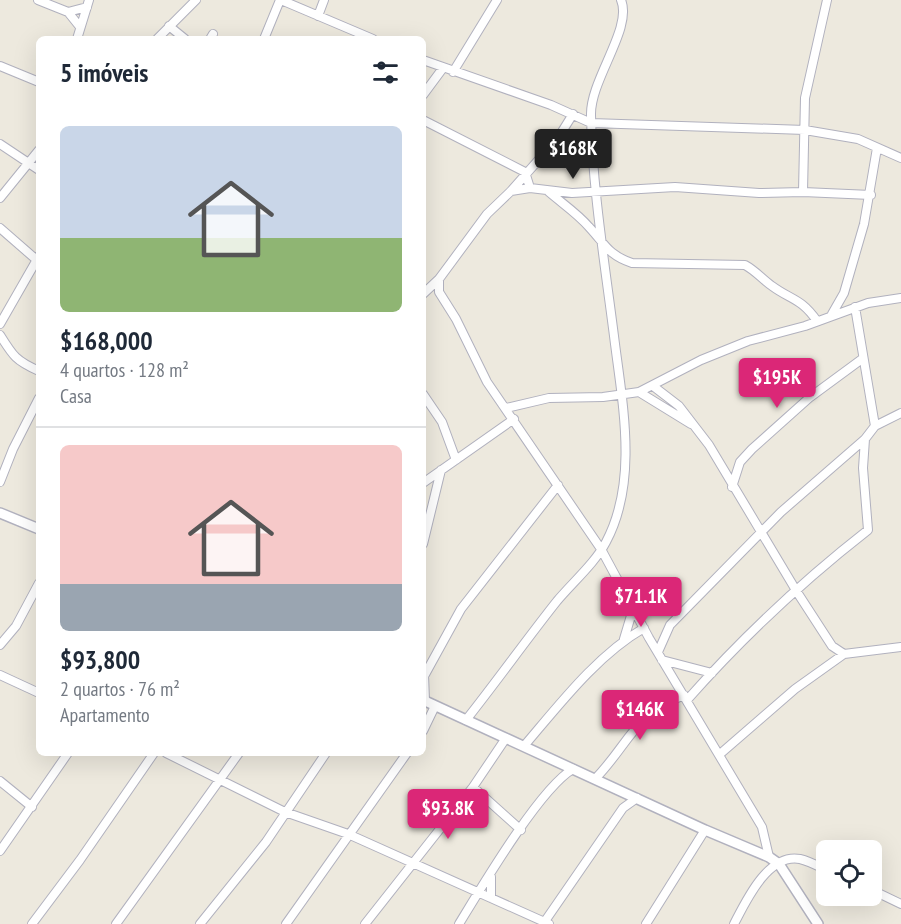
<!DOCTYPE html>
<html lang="pt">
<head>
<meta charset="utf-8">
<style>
	body { margin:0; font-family:"PT Sans Narrow",sans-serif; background:#f6f6f7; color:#1f2937; height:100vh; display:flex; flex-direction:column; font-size:22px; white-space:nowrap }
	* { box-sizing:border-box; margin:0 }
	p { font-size:20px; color:#747a83 }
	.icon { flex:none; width:33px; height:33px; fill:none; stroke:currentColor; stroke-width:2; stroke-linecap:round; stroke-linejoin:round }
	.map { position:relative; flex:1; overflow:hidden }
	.details { position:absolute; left:36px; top:36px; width:390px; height:720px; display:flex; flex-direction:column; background:#fff; border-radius:9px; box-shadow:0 6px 24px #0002 }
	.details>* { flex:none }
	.buttons { position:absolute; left:816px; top:840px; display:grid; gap:12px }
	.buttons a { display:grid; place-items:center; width:66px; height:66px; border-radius:9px; background:#fff; box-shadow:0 6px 24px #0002; font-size:30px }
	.price { position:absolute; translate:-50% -51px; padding:0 14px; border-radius:6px; background:#db2777; color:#fff; font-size:20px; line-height:39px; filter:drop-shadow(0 2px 3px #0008) }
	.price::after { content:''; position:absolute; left:50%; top:36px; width:18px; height:14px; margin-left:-9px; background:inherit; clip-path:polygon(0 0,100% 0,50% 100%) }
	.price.active { background:#222; color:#fff }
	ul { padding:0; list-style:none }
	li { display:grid; align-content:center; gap:12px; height:318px; padding:0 24px }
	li+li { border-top:2px solid #e0e1e3 }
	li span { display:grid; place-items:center; height:186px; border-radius:9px; color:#555 }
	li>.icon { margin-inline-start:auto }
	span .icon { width:108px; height:108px; fill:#fffc; stroke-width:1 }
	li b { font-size:26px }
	h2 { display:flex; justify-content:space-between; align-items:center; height:72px; padding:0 24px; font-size:26px }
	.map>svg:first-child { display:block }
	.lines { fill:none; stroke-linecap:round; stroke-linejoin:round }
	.minor-casing { stroke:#b1b1be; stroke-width:10 }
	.tertiary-casing { stroke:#b1b1be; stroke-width:12 }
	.minor { stroke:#fff; stroke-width:8 }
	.tertiary { stroke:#fff; stroke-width:9 }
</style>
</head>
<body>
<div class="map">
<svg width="901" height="924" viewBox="0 0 901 924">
	<rect width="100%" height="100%" fill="#ede9de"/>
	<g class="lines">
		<defs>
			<path id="minor" d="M 38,0 L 68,12 L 80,27
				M 281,0 L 373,39
				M 68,12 L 87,7
				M 318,16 L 324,0
				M 169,26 L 185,39
				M 77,39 L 89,0
				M 157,39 L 196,0
				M 210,39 L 213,34
				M 264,39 L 280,0
				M 423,60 L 551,105 L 591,123 L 805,130 L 858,139 L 901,158
				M 0,66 L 39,82
				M 453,72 L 497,0
				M 423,95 L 443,68
				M 423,120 L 525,172 L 530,188
				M 0,144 L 39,170
				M 511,191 L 530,188 L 572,193 L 675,187 L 759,193 L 803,192 L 805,98 L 827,0
				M 549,192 C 563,204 578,214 589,227 C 605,244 608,255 632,263 L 745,265 C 756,271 762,279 772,286 C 791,300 801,298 817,321
				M 803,192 L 871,195
				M 0,198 L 39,150
				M 0,228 L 39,262
				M 439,279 L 439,292 L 456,319 L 487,382 L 601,549 L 649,638 L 762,827 L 769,857
				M 423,294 L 439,279 L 487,214 L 511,191 L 558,138 L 573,114
				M 855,307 L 875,426
				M 832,314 L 844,293 L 864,224 L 877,148
				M 0,324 L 39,256
				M 0,335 C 13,356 16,361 39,371
				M 653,386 L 679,406 L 709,445 L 797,592 L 832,646 L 844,654
				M 639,392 L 691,424
				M 423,394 L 442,422 L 456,460
				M 506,408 L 549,398 L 603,397 L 639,392 L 701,360 L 748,341 L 805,326 L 868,303 L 901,298
				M 0,482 L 13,449 L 39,398
				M 423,483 L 514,419
				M 732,487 L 740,462 L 752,449 L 809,398 L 862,359
				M 423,544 L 441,470
				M 624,639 L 633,609
				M 0,645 L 16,626 L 39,583
				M 658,652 L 670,625 L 781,512 L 865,439 L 875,426 L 901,413
				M 662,660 L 712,673
				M 424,674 L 425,701
				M 0,675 L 39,693
				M 423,678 L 461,609 L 558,485
				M 687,700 C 741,639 804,580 868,530 L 863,468 L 865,439
				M 466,720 C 497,681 526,640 557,601 C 573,582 595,563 606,542 C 639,480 622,402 614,336 C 605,265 592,186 591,115 C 590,80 633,28 621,0
				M 423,731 L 435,706
				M 524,746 C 559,705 597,655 644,628
				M 166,753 L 285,812 L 348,834 L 549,924
				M 720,754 L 795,689 L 844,654 L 901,647
				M 595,779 C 629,744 633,715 684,695
				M 0,781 L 32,807
				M 473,787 L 521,830
				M 0,851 L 68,753
				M 491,877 L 491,898
				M 872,890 L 901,904
				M 32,924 L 80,860 L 154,753
				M 116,924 L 239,753
				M 200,924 L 266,842 L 326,753
				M 286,924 L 407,753
				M 365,924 L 473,787 L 506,738
				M 459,924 C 481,888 540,788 573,769
				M 543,924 L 623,808 L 637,798
				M 646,924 L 705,830
				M 734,924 C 746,901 768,853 800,859 C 809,861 818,866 826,870"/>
			<path id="tertiary" d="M 0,513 L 39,529
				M 423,700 L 705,830 L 769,857 L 779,864 L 818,924"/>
		</defs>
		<!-- minor casing -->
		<use href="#minor" class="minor-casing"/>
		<!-- tertiary casing -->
		<use href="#tertiary" class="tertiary-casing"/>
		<!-- minor -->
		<use href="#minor" class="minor"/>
		<!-- tertiary -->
		<use href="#tertiary" class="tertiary"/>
	</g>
</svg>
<div class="buttons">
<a><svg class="icon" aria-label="locate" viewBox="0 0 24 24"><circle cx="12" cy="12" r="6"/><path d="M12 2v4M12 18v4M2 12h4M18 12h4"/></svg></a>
</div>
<b class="price active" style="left:573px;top:180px">$168K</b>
<b class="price" style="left:777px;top:409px">$195K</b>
<b class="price" style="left:641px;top:628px">$71.1K</b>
<b class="price" style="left:640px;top:741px">$146K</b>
<b class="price" style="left:448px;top:840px">$93.8K</b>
<section class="details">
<h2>5 imóveis<svg class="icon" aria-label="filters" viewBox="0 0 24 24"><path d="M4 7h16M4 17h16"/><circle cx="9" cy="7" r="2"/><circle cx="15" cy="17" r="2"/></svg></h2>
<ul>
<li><span style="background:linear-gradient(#c9d6e8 60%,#8fb573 0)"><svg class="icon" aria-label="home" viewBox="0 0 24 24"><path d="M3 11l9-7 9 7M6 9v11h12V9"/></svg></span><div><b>$168,000</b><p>4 quartos · 128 m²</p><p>Casa</p></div></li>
<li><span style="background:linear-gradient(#f6c9c9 75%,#9aa5b1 0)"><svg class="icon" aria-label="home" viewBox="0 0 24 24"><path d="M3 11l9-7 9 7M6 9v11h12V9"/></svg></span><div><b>$93,800</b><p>2 quartos · 76 m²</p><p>Apartamento</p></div></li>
</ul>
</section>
</div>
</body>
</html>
